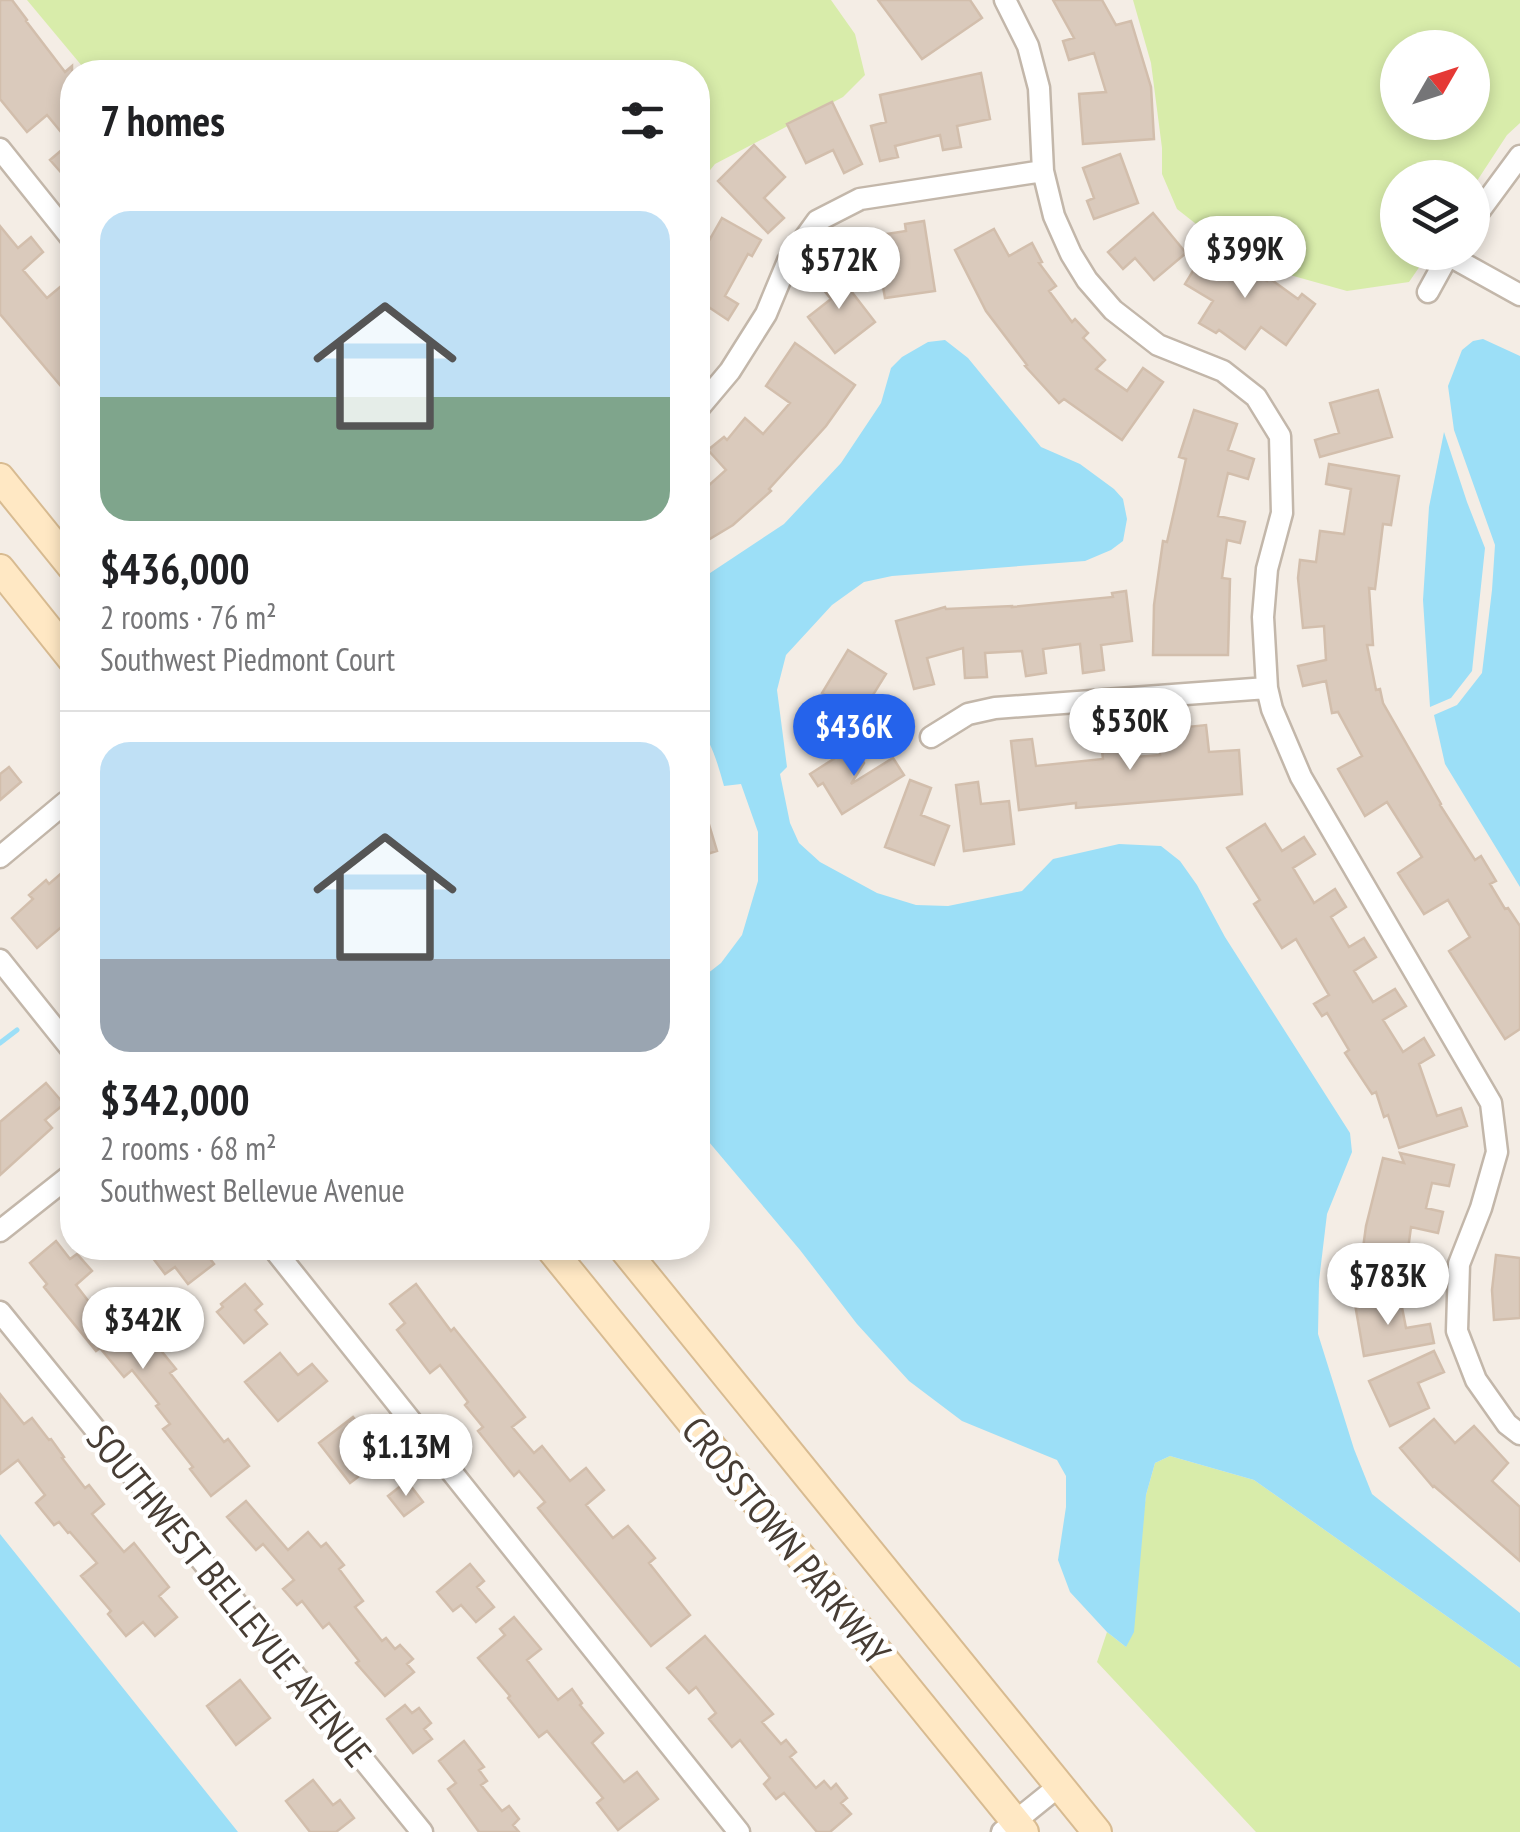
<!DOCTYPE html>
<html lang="en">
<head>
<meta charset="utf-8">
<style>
	body { margin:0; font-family:"PT Sans Narrow",sans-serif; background:#f2f2f2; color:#202124; height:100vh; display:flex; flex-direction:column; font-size:38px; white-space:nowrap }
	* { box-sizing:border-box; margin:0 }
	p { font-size:32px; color:#757577 }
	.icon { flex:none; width:55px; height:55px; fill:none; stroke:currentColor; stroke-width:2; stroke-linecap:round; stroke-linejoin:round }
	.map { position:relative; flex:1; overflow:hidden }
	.sheet { position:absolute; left:60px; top:60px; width:650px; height:1200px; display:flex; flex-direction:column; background:#fff; border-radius:40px; box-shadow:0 5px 15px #0003 }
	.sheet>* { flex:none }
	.needle { width:65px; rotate:51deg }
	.controls { position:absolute; left:1380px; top:30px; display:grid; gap:20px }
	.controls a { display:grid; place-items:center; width:110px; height:110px; border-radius:50%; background:#fff; box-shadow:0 5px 15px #0003; font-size:50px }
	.price { position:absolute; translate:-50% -85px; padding:0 22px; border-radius:35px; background:#fff; color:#222; font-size:32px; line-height:65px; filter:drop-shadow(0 2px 5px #0008) }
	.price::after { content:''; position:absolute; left:50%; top:60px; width:30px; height:22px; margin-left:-15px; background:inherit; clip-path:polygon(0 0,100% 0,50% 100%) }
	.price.current { background:#2563eb; color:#fff }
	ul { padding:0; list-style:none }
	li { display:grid; align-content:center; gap:20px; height:530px; padding:0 40px }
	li+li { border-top:2px solid #e0e0e0 }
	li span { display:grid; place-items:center; height:310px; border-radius:30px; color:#555 }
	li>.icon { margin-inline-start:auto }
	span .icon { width:180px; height:180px; fill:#fffc; stroke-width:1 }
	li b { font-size:42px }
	h2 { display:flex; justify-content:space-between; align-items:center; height:120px; padding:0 40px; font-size:42px }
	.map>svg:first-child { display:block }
	.green { fill:#d8ecaa; fill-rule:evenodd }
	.water { fill:#9cdff7 }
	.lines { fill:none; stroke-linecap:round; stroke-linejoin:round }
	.stream { stroke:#9cdff7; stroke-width:5 }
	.building { fill:#dacabc; stroke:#d2beac; stroke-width:2.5 }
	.minor-casing { stroke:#c3b7aa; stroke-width:25 }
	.secondary-casing { stroke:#d8bb91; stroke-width:32 }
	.minor { stroke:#fff; stroke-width:20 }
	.secondary { stroke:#ffe8c4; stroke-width:28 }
	.labels { text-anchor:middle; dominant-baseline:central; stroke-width:9; stroke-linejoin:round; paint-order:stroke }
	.street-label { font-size:38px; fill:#473d34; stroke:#fff }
</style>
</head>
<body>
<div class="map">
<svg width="1520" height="1832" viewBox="0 0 1520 1832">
	<rect width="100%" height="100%" fill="#f4ede5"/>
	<!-- green -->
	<path class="green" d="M 27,0 L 831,0 L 855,34 L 865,75 L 843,97 L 715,164 L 698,185 L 698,72 L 87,72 Z
		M 1133,0 L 1520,0 L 1520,123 L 1507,135 L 1473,187 L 1472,178 L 1398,178 L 1398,252 L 1429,253 L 1409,282 L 1347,291 L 1272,270 L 1205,231 L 1177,209 L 1162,174 L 1162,148 L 1151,63 ZM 1398,48 L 1472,48 L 1472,122 L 1398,122 Z
		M 1170,1456 L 1254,1480 L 1520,1668 L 1520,1832 L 1256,1832 L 1097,1662 L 1107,1632 L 1126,1647 L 1146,1495 L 1155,1463 Z"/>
	<!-- water -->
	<path class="water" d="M 1483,339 L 1520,356 L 1520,887 L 1445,764 L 1434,715 L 1457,705 L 1482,673 L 1492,590 L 1495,545 L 1454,430 L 1448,386 L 1462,350 L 1473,341 Z
		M 945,340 L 968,358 L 1041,447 L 1080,464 L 1114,489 L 1123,499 L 1127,519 L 1123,541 L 1111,550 L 1085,561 L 892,576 L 864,582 L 832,605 L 786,655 L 777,690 L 787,767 L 780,774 L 790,823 L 799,843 L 820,862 L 877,893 L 916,905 L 948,906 L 1022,891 L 1053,859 L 1119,844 L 1161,846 L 1180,861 L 1197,885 L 1225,937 L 1350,1133 L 1352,1152 L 1327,1214 L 1319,1281 L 1318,1334 L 1354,1449 L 1372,1494 L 1520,1613 L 1520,1668 L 1254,1480 L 1170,1456 L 1155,1463 L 1146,1495 L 1134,1632 L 1126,1647 L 1107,1632 L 1070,1592 L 1058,1560 L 1066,1507 L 1066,1476 L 1057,1460 L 962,1421 L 909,1381 L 857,1324 L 800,1250 L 698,1129 L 698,981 L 721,963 L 742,935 L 758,881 L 758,832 L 741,784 L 724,786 C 718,765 712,742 698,725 L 698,581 L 784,524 L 841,463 L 881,403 L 891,368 L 902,357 L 928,342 Z
		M 1444,432 L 1467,502 L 1485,548 L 1472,671 L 1451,698 L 1430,707 L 1423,600 L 1429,507 Z
		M 0,1534 L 238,1832 L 0,1832 Z"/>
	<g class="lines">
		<!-- stream -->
		<path class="stream" d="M 0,1043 L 17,1030"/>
	</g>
	<!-- building -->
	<path class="building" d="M 0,0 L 12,0 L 27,20 L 26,21 L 65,72 L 72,66 L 72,170 L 65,177 L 50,160 L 70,143 L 47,115 L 27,132 L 0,99 Z
		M 878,0 L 970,0 L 982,18 L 922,59 Z
		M 1053,0 L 1102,0 L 1116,25 L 1131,21 L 1151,87 L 1154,139 L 1083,144 L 1079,94 L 1106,92 L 1094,53 L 1069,60 L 1063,41 L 1074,38 Z
		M 981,73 L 990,119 L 957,126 L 961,147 L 943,150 L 940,135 L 895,146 L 898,157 L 880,161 L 871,126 L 886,122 L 880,95 Z
		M 832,102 L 862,164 L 844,173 L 833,150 L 806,163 L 787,124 Z
		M 754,145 L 785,177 L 764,198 L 784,218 L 768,233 L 718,181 Z
		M 1120,154 L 1138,203 L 1094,219 L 1087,201 L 1094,198 L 1083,168 Z
		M 1153,213 L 1186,253 L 1154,280 L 1135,258 L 1123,269 L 1108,252 Z
		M 722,218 L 761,240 L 752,256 L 748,254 L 725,296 L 738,304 L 728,320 L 707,306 L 698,320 L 698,260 Z
		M 924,221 L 935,291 L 885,298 L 881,275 L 887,274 L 880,235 L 906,231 L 905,224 Z
		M 0,226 L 18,248 L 31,237 L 43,252 L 23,270 L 47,298 L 66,282 L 72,289 L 72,346 L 64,353 L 72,364 L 72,393 L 64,382 L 60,385 L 0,314 Z
		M 994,229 L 1009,256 L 1032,243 L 1042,262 L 1039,263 L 1056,286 L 1049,291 L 1072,322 L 1075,319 L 1088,333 L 1083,338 L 1105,360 L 1096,369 L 1127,391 L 1143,368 L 1163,382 L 1122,440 L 1064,399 L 1059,403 L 1025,366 L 1027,365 L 986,311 L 955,250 Z
		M 1208,246 L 1267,281 L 1269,278 L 1298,299 L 1302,294 L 1315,304 L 1286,345 L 1261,327 L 1245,349 L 1219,330 L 1216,333 L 1199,323 L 1213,301 L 1185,284 Z
		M 831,265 L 875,322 L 835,353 L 808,317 L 831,299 L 814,278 Z
		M 795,343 L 855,385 L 826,426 L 769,489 L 771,491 L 733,525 L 698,546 L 698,495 L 726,470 L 708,450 L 724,437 L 727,440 L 745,418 L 763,434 L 790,403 L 766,386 Z
		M 1378,390 L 1392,437 L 1320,457 L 1315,440 L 1339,433 L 1330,403 Z
		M 1194,410 L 1237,424 L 1228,450 L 1254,459 L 1248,479 L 1228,473 L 1218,516 L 1245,522 L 1240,543 L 1227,540 L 1222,578 L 1230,579 L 1228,655 L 1153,655 L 1154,605 L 1163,541 L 1167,542 L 1186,459 L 1179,457 Z
		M 1329,464 L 1399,476 L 1391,525 L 1383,524 L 1375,589 L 1369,588 L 1373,645 L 1367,645 L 1376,690 L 1380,689 L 1383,703 L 1441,804 L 1440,805 L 1475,860 L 1481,856 L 1496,881 L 1490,884 L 1505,909 L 1508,908 L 1520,926 L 1520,1029 L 1505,1039 L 1449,951 L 1470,937 L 1448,900 L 1424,914 L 1398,873 L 1422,857 L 1387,802 L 1365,816 L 1338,769 L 1362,756 L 1338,712 L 1332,713 L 1326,681 L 1303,686 L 1298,666 L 1326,660 L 1324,626 L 1303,628 L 1298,578 L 1300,560 L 1316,562 L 1320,531 L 1344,534 L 1351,489 L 1326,484 Z
		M 1126,591 L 1132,641 L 1101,645 L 1104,670 L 1083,673 L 1080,644 L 1043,649 L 1046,673 L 1026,676 L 1022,651 L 985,653 L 987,677 L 965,678 L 963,648 L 927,658 L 934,684 L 914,689 L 896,621 L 945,607 L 946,609 L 1012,606 L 1012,607 L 1113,597 L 1112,593 Z
		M 848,650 L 886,674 L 871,698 L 892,711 L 892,717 L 883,732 L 822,693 Z
		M 1206,725 L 1209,752 L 1239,750 L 1242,794 L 1076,808 L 1076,803 L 1019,810 L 1011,741 L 1032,739 L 1036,766 L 1103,759 L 1100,734 L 1120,732 L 1122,758 L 1160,755 L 1158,730 Z
		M 854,746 L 864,763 L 851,784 L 893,758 L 904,775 L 842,814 L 823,783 L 818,786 L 810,774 Z
		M 9,767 L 21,782 L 0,800 L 0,774 Z
		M 910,780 L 931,788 L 921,815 L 949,826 L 934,865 L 885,847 Z
		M 978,782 L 981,804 L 1009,801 L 1014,844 L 964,851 L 956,785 Z
		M 701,798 L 717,851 L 698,857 L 698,799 Z
		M 1265,824 L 1282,851 L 1304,837 L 1315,854 L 1293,868 L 1314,903 L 1335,889 L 1346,907 L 1331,917 L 1349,947 L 1364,938 L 1376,957 L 1354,971 L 1373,1002 L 1395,989 L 1406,1006 L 1383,1020 L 1403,1052 L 1424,1038 L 1434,1055 L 1419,1064 L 1437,1116 L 1461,1108 L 1467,1126 L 1399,1148 L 1388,1115 L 1384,1117 L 1376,1092 L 1372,1094 L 1345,1053 L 1349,1050 L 1327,1013 L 1322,1016 L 1314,1004 L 1329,995 L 1296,939 L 1282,948 L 1254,904 L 1260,900 L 1227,848 Z
		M 72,864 L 72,918 L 37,948 L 12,918 L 33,899 L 29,895 L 46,880 L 49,884 Z
		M 46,1083 L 64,1104 L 45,1120 L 52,1128 L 0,1175 L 0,1122 Z
		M 1400,1153 L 1454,1165 L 1449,1186 L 1432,1183 L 1426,1208 L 1443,1212 L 1438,1233 L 1411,1227 L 1406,1264 L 1431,1268 L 1429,1288 L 1359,1278 L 1366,1226 L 1383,1158 L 1404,1163 Z
		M 56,1241 L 70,1259 L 77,1254 L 92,1271 L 76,1285 L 96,1311 L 102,1307 L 113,1322 L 109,1326 L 125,1347 L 145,1331 L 176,1369 L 170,1373 L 224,1442 L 228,1439 L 249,1466 L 211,1496 L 190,1469 L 193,1467 L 163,1429 L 170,1424 L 156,1406 L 159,1404 L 132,1370 L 124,1377 L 100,1348 L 96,1351 L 44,1287 L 47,1284 L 30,1263 Z
		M 156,1248 L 202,1248 L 214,1264 L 188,1284 L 175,1267 L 165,1274 L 149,1253 Z
		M 1496,1255 L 1520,1258 L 1520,1318 L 1494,1320 L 1492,1290 Z
		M 245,1284 L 262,1304 L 255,1310 L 267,1324 L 244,1343 L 217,1312 L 223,1307 L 221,1304 Z
		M 416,1284 L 451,1331 L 454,1328 L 525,1417 L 512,1427 L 534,1453 L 542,1446 L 570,1481 L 586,1468 L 604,1490 L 586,1505 L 613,1538 L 628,1526 L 655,1558 L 649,1563 L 690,1615 L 651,1646 L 538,1508 L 545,1502 L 519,1471 L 514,1476 L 478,1431 L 483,1427 L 465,1405 L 468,1402 L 440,1365 L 430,1373 L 397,1330 L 405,1323 L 390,1304 Z
		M 1400,1297 L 1406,1328 L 1430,1324 L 1434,1343 L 1364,1356 L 1355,1304 Z
		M 1434,1351 L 1444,1372 L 1418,1383 L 1429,1408 L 1390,1426 L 1369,1381 Z
		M 280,1353 L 298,1375 L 312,1364 L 327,1381 L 278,1421 L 245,1382 Z
		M 0,1394 L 24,1424 L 32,1418 L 49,1440 L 51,1439 L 64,1457 L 62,1458 L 85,1488 L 89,1485 L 104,1504 L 92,1514 L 124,1552 L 134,1543 L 169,1587 L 159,1596 L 177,1617 L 155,1636 L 143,1622 L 126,1636 L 108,1614 L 111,1611 L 81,1576 L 97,1563 L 70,1532 L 68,1533 L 59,1522 L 54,1525 L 36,1503 L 45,1495 L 18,1460 L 0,1474 Z
		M 353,1417 L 367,1434 L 362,1438 L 379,1461 L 350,1483 L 319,1443 Z
		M 1434,1419 L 1455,1443 L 1474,1426 L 1508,1463 L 1492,1481 L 1520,1507 L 1520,1561 L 1434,1486 L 1433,1487 L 1400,1448 Z
		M 407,1481 L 423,1502 L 404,1516 L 388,1496 Z
		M 246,1501 L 288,1550 L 308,1532 L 321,1547 L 326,1543 L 344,1565 L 339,1569 L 363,1601 L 355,1607 L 382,1641 L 386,1638 L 395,1649 L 400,1645 L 413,1659 L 407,1664 L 414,1672 L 385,1696 L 356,1663 L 359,1661 L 329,1623 L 323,1628 L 302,1601 L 297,1605 L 283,1589 L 294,1580 L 263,1544 L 256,1550 L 227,1517 Z
		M 470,1564 L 484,1581 L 477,1587 L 494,1607 L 476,1622 L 461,1605 L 453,1611 L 437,1592 Z
		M 514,1617 L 541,1649 L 527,1660 L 558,1700 L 572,1689 L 582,1703 L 580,1705 L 603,1733 L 592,1743 L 624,1782 L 637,1772 L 658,1799 L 618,1830 L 597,1803 L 603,1798 L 547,1731 L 539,1737 L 508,1698 L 510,1696 L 478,1658 L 505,1635 L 500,1629 Z
		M 705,1636 L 773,1714 L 762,1722 L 781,1744 L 786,1740 L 796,1752 L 790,1757 L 816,1788 L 824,1781 L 831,1789 L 836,1784 L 847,1798 L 841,1803 L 851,1814 L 830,1832 L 817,1832 L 784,1793 L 776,1799 L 764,1784 L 770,1778 L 740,1740 L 732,1747 L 709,1719 L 716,1713 L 696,1687 L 689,1693 L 667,1668 Z
		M 240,1680 L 270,1718 L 236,1745 L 207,1706 Z
		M 405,1705 L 412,1713 L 419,1708 L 431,1723 L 424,1729 L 432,1739 L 413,1753 L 387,1719 Z
		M 464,1741 L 484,1767 L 479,1770 L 487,1781 L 481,1785 L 502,1811 L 509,1806 L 519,1819 L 513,1825 L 519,1832 L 479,1832 L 448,1789 L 456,1783 L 439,1761 Z
		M 313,1780 L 333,1805 L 340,1800 L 354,1818 L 336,1832 L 310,1832 L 286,1801 Z"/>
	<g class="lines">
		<defs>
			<path id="minor" d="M 1005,0 L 1028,46 L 1039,88 L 1043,171 L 1054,216 L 1071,254 L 1087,280 L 1113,310 L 1158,345 L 1223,371 L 1256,397 L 1280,436 L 1282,513 L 1267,569 L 1263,617 L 1267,688 L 1272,709 L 1301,777 L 1491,1103 L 1497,1152 L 1481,1208 L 1459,1264 L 1457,1331 L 1476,1380 L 1507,1424 L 1520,1434
				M 0,149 L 72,239
				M 1472,221 L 1520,156
				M 1448,255 L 1520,295
				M 1428,292 L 1450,252
				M 698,409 L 730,371 L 766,314 L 788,261 L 817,221 L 860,199 L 1043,171
				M 931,737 L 968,714 L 995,708 L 1267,688
				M 0,857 L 66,802
				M 0,960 L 72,1050
				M 0,1231 L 72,1174
				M 273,1248 L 739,1832
				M 0,1312 L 422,1832
				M 1002,1832 L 1059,1786"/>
			<path id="secondary" d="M 0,478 L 72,567
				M 0,569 L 72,659
				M 550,1248 L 1024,1832
				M 623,1248 L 1097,1832"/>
		</defs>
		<!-- minor casing -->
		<use href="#minor" class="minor-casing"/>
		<!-- secondary casing -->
		<use href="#secondary" class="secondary-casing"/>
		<!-- minor -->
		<use href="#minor" class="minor"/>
		<!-- secondary -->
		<use href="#secondary" class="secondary"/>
	</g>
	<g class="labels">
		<!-- street labels -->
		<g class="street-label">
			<text transform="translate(787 1540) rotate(51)">CROSSTOWN PARKWAY</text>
			<text transform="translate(230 1595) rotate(51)">SOUTHWEST BELLEVUE AVENUE</text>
		</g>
	</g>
</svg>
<div class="controls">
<a><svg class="needle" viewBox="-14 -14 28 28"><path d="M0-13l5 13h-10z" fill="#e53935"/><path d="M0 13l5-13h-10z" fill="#757577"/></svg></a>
<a><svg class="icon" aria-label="layers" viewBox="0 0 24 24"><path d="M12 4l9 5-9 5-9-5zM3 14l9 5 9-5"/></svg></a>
</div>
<b class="price" style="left:1245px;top:301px">$399K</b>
<b class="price" style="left:839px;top:312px">$572K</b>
<b class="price" style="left:1130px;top:773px">$530K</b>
<b class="price current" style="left:854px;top:779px">$436K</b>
<b class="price" style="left:1388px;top:1328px">$783K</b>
<b class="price" style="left:143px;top:1372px">$342K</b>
<b class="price" style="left:406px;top:1499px">$1.13M</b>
<section class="sheet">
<h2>7 homes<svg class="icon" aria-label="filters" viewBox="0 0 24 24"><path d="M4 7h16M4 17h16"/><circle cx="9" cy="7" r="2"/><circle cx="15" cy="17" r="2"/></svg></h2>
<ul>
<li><span style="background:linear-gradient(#bfe0f5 60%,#7fa58c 0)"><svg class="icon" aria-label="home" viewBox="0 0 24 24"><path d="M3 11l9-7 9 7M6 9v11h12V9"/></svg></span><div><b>$436,000</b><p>2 rooms · 76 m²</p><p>Southwest Piedmont Court</p></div></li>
<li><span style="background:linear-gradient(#bfe0f5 70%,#9aa5b1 0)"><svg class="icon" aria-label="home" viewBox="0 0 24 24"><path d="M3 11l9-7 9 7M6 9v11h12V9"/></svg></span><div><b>$342,000</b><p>2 rooms · 68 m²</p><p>Southwest Bellevue Avenue</p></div></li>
</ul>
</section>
</div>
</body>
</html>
